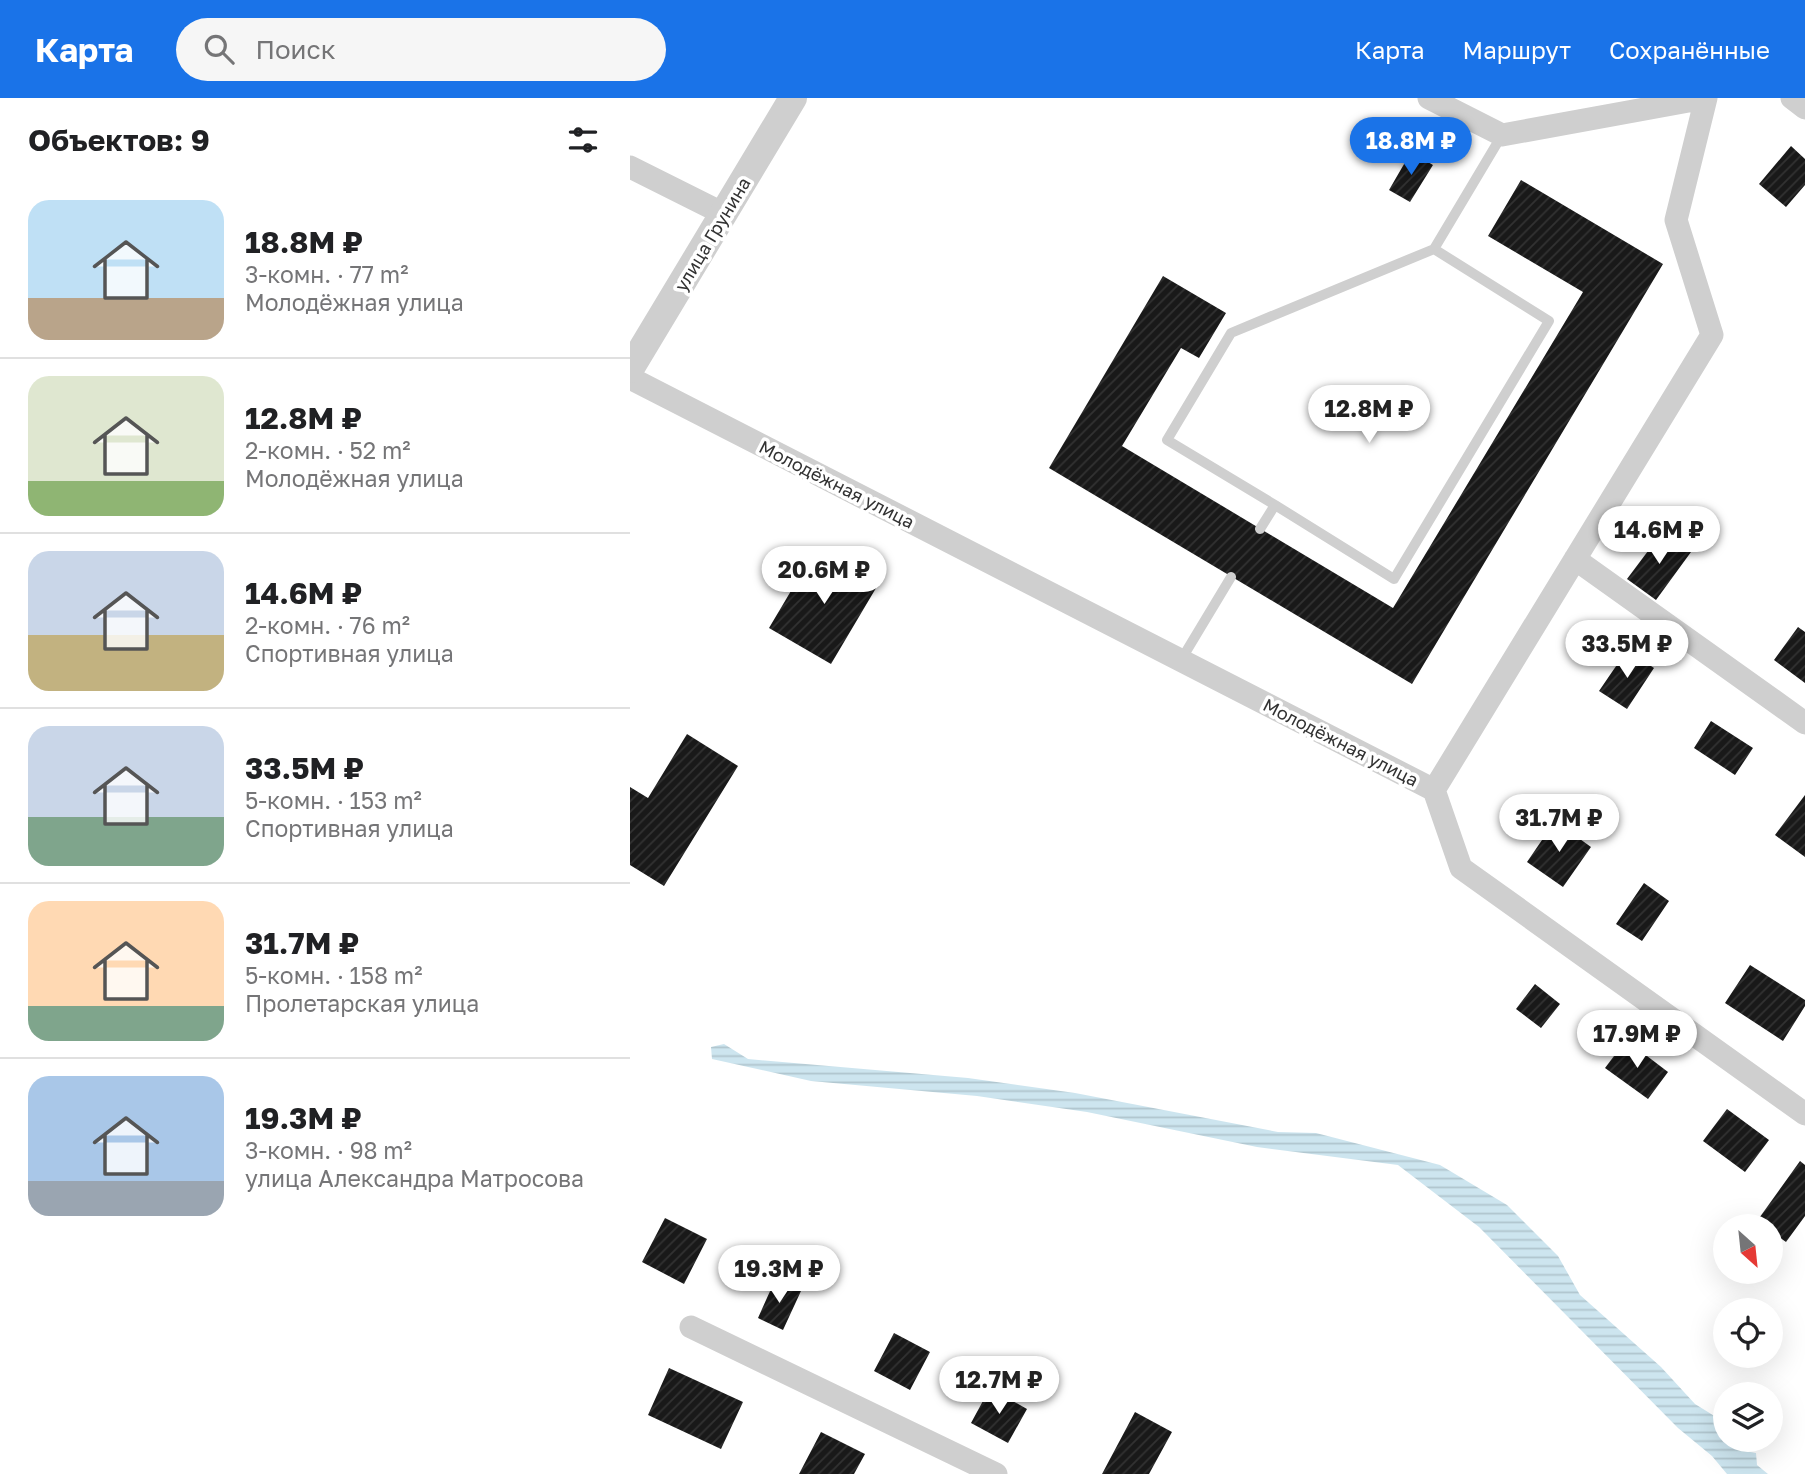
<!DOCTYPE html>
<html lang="ru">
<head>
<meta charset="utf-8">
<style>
	body { margin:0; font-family:"Golos Text",sans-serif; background:#f6f6f6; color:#202124; height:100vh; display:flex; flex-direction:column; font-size:26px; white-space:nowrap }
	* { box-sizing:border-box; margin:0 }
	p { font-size:23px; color:#757577 }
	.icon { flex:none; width:38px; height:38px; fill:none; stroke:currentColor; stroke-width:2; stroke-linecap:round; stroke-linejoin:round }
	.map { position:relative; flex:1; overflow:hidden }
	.drawer { display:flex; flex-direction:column; background:#fff; width:630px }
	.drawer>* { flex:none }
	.needle { width:46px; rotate:153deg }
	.fabs { position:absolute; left:1083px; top:1116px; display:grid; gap:14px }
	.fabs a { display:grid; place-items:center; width:70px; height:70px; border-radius:50%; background:#fff; box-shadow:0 7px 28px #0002; font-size:35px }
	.price { position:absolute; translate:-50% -60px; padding:0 16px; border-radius:24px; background:#fff; color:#222; font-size:23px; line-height:46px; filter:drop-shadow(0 2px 4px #0008) }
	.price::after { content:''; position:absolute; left:50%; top:42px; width:21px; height:16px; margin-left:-10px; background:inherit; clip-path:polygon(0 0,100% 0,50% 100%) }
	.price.active { background:#1a73e8; color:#fff }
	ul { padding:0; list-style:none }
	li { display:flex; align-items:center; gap:21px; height:175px; padding:0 28px }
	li+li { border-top:2px solid #e0e0e0 }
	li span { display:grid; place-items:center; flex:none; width:196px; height:140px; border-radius:21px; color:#555 }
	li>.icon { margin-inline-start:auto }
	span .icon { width:84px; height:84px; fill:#fffc; stroke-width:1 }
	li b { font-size:30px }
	h2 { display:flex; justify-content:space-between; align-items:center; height:84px; padding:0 28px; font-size:30px }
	header { display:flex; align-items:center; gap:42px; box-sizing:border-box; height:98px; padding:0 35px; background:#1a73e8; color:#fff }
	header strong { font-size:33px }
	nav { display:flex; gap:38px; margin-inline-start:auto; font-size:24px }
	.search { width:490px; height:63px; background:#f6f6f6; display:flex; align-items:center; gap:18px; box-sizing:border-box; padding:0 24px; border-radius:38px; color:#757577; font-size:26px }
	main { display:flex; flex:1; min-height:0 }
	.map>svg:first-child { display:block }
	.water { fill:url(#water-rules) }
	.building { fill:url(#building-hatch) }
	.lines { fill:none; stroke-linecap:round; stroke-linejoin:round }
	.service { stroke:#cfcfcf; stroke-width:10 }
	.minor { stroke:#cfcfcf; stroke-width:23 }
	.tertiary { stroke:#cfcfcf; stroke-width:28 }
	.labels { text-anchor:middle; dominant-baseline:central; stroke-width:7; stroke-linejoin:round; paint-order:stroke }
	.street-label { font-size:18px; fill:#323232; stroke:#fff }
</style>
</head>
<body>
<header>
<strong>Карта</strong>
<div class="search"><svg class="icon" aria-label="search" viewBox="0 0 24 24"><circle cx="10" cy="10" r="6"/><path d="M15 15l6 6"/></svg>Поиск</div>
<nav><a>Карта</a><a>Маршрут</a><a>Сохранённые</a></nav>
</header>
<main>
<section class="drawer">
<h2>Объектов: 9<svg class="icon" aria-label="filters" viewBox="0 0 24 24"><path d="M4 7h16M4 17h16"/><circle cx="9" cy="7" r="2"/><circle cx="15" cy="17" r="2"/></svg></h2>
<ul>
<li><span style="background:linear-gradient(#bfe0f5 70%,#b9a48a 0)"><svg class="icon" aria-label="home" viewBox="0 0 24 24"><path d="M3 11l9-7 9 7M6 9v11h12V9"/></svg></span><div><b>18.8M ₽</b><p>3-комн. · 77 m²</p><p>Молодёжная улица</p></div></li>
<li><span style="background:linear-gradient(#dfe7d0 75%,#8fb573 0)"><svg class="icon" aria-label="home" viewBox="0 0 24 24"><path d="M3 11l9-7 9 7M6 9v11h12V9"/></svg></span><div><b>12.8M ₽</b><p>2-комн. · 52 m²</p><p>Молодёжная улица</p></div></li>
<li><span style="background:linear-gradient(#c9d6e8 60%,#c2b280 0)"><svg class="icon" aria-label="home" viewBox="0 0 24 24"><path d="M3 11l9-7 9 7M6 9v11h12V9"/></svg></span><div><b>14.6M ₽</b><p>2-комн. · 76 m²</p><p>Спортивная улица</p></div></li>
<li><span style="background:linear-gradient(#c9d6e8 65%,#7fa58c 0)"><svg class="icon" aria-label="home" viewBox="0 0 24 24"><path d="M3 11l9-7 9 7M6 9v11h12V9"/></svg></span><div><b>33.5M ₽</b><p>5-комн. · 153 m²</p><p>Спортивная улица</p></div></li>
<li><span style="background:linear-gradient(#ffd9b3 75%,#7fa58c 0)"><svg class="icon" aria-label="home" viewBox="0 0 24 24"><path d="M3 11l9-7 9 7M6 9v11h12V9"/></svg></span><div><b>31.7M ₽</b><p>5-комн. · 158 m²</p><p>Пролетарская улица</p></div></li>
<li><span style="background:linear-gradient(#a9c7e8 75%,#9aa5b1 0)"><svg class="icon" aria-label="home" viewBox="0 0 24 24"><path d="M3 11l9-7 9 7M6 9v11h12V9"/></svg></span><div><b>19.3M ₽</b><p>3-комн. · 98 m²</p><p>улица Александра Матросова</p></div></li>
</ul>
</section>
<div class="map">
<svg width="1175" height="1376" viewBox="0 0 1175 1376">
	<defs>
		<pattern id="water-rules" width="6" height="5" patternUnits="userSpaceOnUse" patternTransform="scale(1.75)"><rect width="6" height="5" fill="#cde5ef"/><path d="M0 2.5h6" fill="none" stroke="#b0c5cd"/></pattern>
		<pattern id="building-hatch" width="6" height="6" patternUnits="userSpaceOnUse" patternTransform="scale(1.75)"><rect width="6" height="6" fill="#191919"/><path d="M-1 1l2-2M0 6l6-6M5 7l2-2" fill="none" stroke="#323232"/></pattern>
	</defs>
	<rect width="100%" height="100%" fill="#fff"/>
	<!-- water -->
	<path class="water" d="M 94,946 L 118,961 L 338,980 L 445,995 L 648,1034 L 686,1035 L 810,1067 L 877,1107 L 928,1158 L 950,1197 L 1031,1269 L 1065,1306 L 1086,1319 L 1095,1330 L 1096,1342 L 1106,1342 L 1115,1353 L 1126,1355 L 1127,1367 L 1138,1376 L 1097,1376 L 1082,1358 L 1048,1330 L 849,1129 L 768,1067 L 627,1049 L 457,1014 L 347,998 L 181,983 L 82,961 L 81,949 Z"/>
	<!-- building -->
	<path class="building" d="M 1161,48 L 1175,61 L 1175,87 L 1156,109 L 1129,86 Z
		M 781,54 L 803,67 L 780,104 L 759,92 Z
		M 891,82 L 1033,166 L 782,586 L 419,370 L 533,178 L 596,215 L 569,260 L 551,250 L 492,348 L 763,510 L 953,194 L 858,138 Z
		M 1033,433 L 1061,454 L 1026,502 L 997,481 Z
		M 187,449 L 249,485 L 201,566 L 139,530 Z
		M 1168,529 L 1175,534 L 1175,585 L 1144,562 Z
		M 997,552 L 1024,570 L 997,611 L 969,593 Z
		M 1081,623 L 1123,650 L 1105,677 L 1064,650 Z
		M 57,636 L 108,668 L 34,788 L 0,767 L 0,689 L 18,700 Z
		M 1175,697 L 1175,759 L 1145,737 Z
		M 925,723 L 961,749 L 933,789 L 897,764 Z
		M 1014,785 L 1039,803 L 1012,843 L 986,826 Z
		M 1120,867 L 1175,902 L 1175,908 L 1153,943 L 1095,905 Z
		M 905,886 L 930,906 L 911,930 L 886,911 Z
		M 996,942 L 1038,974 L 1018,1001 L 975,970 Z
		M 1097,1011 L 1139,1042 L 1115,1074 L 1073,1043 Z
		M 1170,1063 L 1175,1067 L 1175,1118 L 1156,1144 L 1141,1133 L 1141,1129 L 1127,1123 Z
		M 35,1120 L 77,1141 L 54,1186 L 12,1164 Z
		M 145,1182 L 171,1193 L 153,1232 L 128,1220 Z
		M 264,1235 L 300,1254 L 280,1292 L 244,1273 Z
		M 39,1270 L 113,1304 L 91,1351 L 18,1317 Z
		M 360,1290 L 397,1311 L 378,1345 L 341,1325 Z
		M 505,1314 L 542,1334 L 519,1376 L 472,1376 Z
		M 191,1334 L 235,1356 L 224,1376 L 169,1376 Z"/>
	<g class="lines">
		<!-- service -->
		<path class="service" d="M 645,407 L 764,481 L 919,223 L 804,151
			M 630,431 L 645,407 L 537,342 L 601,235 L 804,151 L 872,37
			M 551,562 L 601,479"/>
		<!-- minor -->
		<path class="minor" d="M 799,0 L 872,37 L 1075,0
			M 1162,0 L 1175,10
			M 0,69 L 94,116
			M 0,280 L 804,692
			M 945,461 L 1175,625
			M 804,692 L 1082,237 L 1046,122 L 1076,0
			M 804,692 L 831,770 L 1175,1016
			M 61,1229 L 366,1376"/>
		<!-- tertiary -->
		<path class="tertiary" d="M 0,271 L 163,0"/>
	</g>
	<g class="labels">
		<!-- street labels -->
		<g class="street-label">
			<text transform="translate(82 136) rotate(-59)">улица Грунина</text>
			<text transform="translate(207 386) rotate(27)">Молодёжная улица</text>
			<text transform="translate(711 644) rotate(27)">Молодёжная улица</text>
		</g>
	</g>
</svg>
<div class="fabs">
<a><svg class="needle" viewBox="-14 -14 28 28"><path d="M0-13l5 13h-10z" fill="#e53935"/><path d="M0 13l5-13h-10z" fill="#757577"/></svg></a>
<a><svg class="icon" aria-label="locate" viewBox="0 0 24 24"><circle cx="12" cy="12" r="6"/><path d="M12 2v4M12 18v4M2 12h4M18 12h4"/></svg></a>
<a><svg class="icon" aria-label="layers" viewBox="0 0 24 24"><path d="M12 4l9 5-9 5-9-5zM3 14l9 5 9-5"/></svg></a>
</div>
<b class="price active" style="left:781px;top:79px">18.8M ₽</b>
<b class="price" style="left:739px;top:347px">12.8M ₽</b>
<b class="price" style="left:1029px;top:468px">14.6M ₽</b>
<b class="price" style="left:194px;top:508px">20.6M ₽</b>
<b class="price" style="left:997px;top:582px">33.5M ₽</b>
<b class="price" style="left:929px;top:756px">31.7M ₽</b>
<b class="price" style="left:1007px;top:972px">17.9M ₽</b>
<b class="price" style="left:149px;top:1207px">19.3M ₽</b>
<b class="price" style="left:369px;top:1318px">12.7M ₽</b>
</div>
</main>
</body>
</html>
